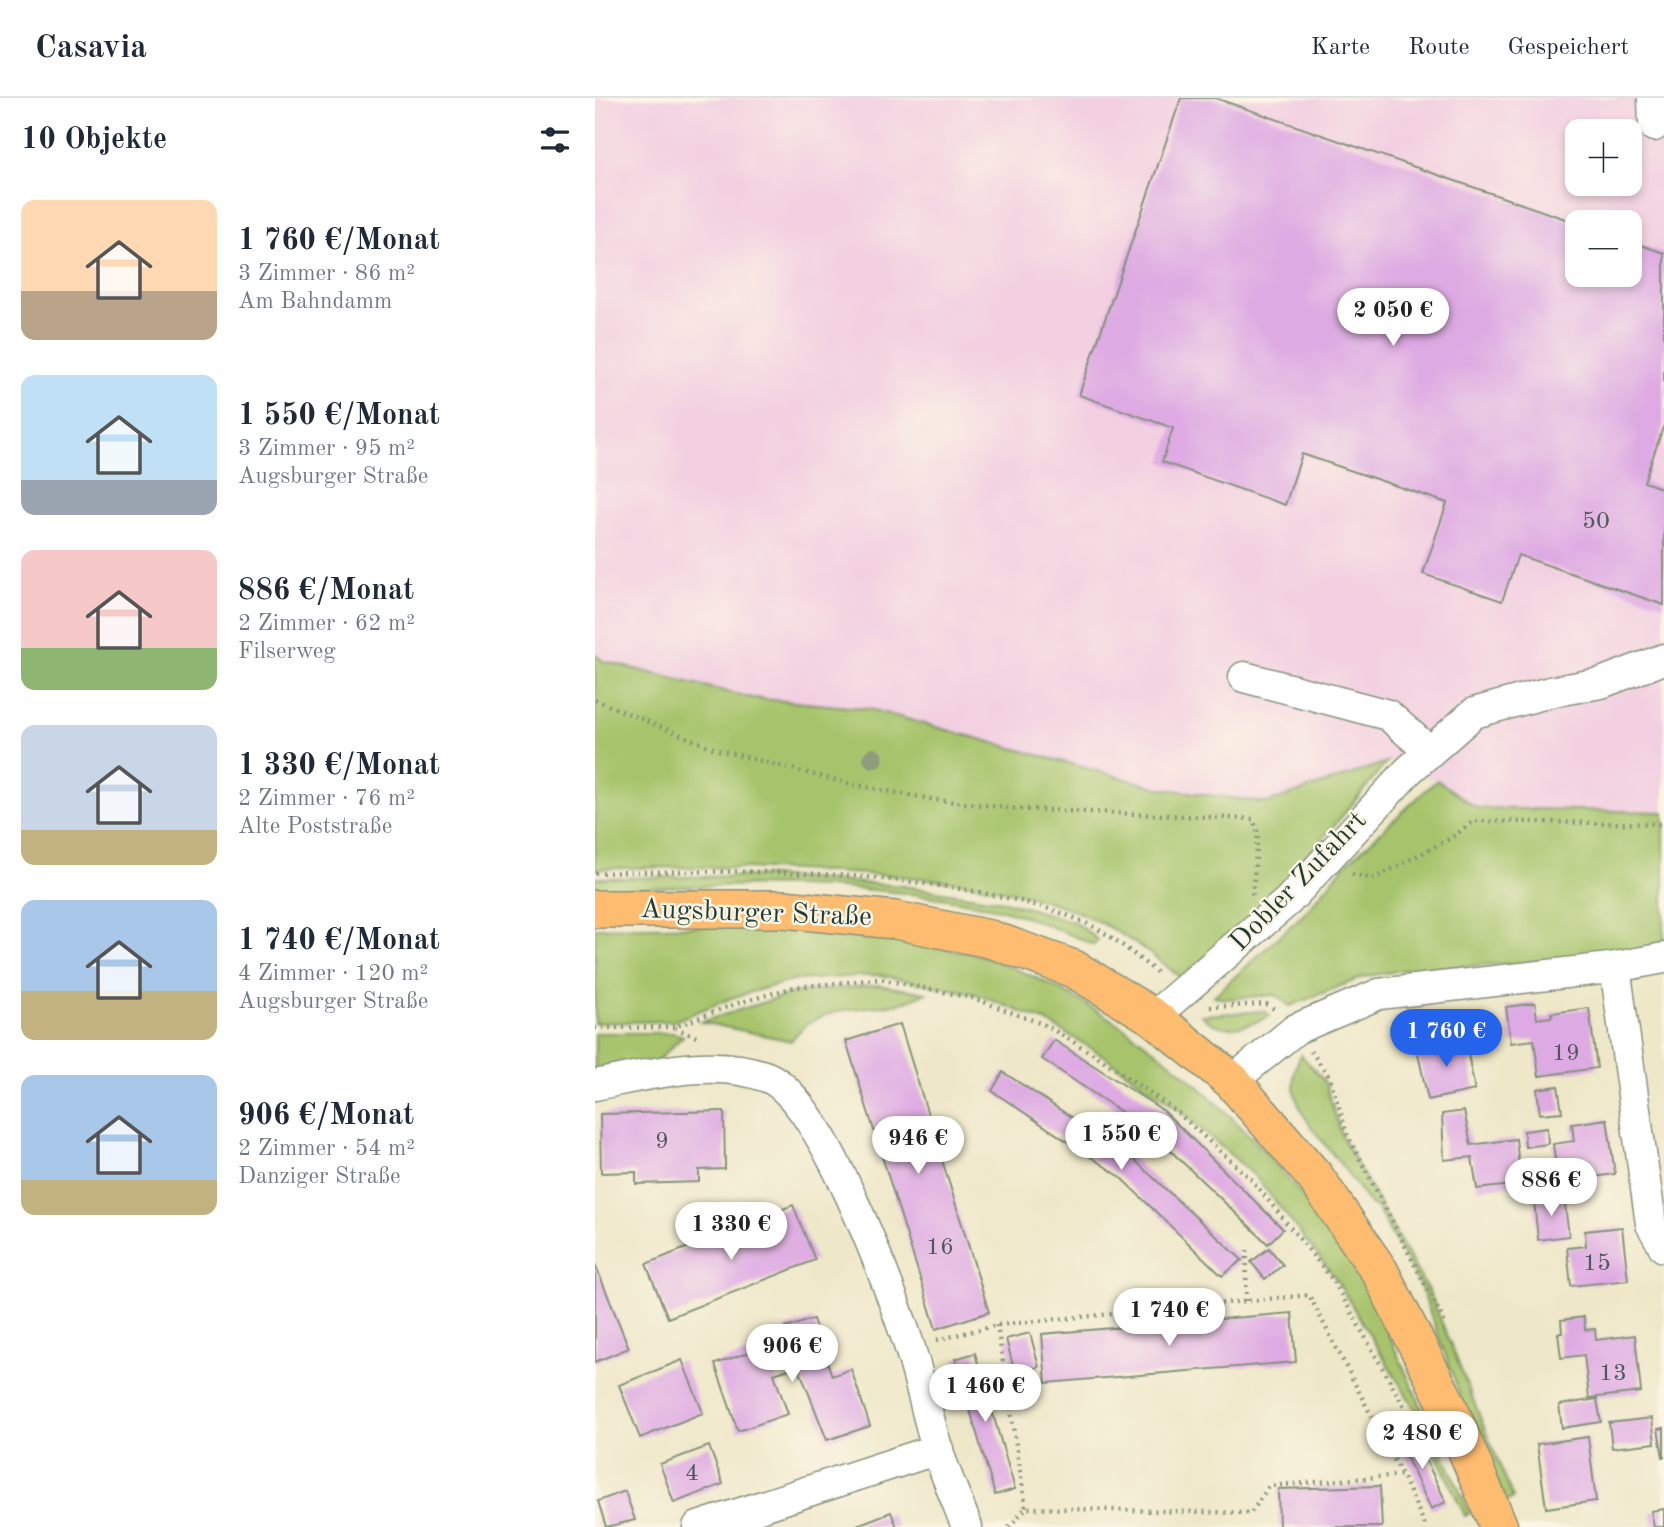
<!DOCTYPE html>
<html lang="de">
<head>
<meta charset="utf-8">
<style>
	body { margin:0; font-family:"Old Standard TT",serif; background:#f6f6f7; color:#1f2937; height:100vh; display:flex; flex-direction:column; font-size:26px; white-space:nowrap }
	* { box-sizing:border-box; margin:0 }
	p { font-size:23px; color:#747a83 }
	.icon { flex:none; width:38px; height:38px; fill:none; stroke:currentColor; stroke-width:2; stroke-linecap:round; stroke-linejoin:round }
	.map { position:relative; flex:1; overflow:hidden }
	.sheet { display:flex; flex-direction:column; background:#fff; width:595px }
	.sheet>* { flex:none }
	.buttons { position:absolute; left:970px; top:21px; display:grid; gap:14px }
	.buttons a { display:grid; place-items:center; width:77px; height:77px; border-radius:14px; background:#fff; box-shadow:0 4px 10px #0003; font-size:35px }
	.price { position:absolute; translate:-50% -60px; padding:0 16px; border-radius:24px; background:#fff; color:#222; font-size:23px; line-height:46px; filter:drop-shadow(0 2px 4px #0008) }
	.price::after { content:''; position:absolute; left:50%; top:42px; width:21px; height:16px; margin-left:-10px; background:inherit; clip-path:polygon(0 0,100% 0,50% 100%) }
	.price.on { background:#2563eb; color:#fff }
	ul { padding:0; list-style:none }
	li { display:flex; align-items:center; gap:21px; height:175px; padding:0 21px }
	li span { display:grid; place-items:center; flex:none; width:196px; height:140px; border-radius:14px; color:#555 }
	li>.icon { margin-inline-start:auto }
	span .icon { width:84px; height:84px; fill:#fffc; stroke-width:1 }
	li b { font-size:30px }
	h2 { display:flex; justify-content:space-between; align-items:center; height:84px; padding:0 21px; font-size:30px }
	header { display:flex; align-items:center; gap:42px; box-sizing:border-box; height:98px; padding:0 35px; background:#fff; border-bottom:2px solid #e0e1e3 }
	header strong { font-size:33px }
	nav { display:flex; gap:38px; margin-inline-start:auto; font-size:24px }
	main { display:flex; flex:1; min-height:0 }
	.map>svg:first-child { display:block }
	.built { fill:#f2cfe1; fill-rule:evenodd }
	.green { fill:#a7c46c; stroke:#638050; stroke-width:2 }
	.building { fill:#deaae3 }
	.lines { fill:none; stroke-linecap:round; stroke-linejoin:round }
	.minor-casing { stroke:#86927e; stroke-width:33 }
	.major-casing { stroke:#86927e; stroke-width:40 }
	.path { stroke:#86927e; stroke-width:4.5; stroke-dasharray:2 5; stroke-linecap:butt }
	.minor { stroke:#fff; stroke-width:30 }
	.major { stroke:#fdbc70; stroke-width:37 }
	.tree { fill:#8f9c7e }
	.labels { text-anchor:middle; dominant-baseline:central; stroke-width:5; stroke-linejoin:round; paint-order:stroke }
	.number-label { font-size:24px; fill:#4f5860 }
	.street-label { font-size:28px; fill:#1f3d34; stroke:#fcf5e5 }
</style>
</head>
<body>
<header>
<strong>Casavia</strong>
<nav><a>Karte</a><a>Route</a><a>Gespeichert</a></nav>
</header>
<main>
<section class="sheet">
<h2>10 Objekte<svg class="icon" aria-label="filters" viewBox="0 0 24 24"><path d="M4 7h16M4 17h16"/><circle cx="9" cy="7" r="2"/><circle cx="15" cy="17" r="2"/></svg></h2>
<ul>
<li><span style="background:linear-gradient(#ffd9b3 65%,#b9a48a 0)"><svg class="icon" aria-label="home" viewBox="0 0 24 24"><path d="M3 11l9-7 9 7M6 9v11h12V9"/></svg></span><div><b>1 760 €/Monat</b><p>3 Zimmer · 86 m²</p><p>Am Bahndamm</p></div></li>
<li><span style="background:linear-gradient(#bfe0f5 75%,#9aa5b1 0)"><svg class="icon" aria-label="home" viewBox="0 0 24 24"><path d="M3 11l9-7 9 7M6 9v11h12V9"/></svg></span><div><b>1 550 €/Monat</b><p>3 Zimmer · 95 m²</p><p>Augsburger Straße</p></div></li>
<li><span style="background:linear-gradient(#f6c9c9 70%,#8fb573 0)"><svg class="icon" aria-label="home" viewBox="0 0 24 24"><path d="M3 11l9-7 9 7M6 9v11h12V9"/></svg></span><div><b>886 €/Monat</b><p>2 Zimmer · 62 m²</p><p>Filserweg</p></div></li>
<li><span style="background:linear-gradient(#c9d6e8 75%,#c2b280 0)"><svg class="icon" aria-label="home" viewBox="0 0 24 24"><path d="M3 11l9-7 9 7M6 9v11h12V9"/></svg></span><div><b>1 330 €/Monat</b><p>2 Zimmer · 76 m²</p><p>Alte Poststraße</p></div></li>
<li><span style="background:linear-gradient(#a9c7e8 65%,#c2b280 0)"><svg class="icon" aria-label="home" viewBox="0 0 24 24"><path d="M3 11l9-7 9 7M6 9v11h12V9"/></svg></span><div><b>1 740 €/Monat</b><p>4 Zimmer · 120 m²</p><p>Augsburger Straße</p></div></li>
<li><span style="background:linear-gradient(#a9c7e8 75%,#c2b280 0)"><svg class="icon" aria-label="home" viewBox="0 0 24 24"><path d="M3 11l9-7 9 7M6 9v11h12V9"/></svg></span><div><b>906 €/Monat</b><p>2 Zimmer · 54 m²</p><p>Danziger Straße</p></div></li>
</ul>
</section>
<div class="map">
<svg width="1069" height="1429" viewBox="0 0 1069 1429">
	<rect width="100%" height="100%" fill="#fcf5e5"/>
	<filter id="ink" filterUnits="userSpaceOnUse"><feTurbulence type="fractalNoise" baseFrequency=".0143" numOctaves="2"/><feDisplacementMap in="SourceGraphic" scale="14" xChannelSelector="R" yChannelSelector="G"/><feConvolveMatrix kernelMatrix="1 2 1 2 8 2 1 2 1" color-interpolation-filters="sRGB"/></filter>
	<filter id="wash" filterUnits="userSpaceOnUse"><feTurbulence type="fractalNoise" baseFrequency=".00686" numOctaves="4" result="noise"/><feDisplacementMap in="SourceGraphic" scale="28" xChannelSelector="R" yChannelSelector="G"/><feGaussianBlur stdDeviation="1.57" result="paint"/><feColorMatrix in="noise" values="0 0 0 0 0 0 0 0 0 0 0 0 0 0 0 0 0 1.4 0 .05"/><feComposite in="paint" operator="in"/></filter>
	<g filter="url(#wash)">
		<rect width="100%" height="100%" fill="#eee7c8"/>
		<!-- built -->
		<path class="built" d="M 0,0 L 586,0 L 484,297 L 578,330 L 567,364 L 690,406 L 707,356 L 852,405 L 923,457 L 1069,507 L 1069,714 L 882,710 L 842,682 L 793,664 L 673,705 L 564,690 L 275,611 L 157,600 L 8,562 L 0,555 Z
			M 620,0 L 1069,0 L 1069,155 L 1034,143 L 1034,124 L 982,125 ZM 982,33 L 1034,33 L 1034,86 L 982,86 Z
			M 1069,327 L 1069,391 L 1049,384 Z"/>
		<!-- green -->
		<path class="green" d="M 0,556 L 8,563 L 157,600 L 275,611 L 564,690 L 672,705 L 792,664 C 729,741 665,817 586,880 C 550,850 508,821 464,807 C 397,784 324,779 254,775 C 170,769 85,768 0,771 Z
			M 842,682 L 882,710 L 1069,714 L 1069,851 L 1020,860 L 813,871 L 768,879 L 695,908 L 680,897 L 630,901 L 619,898 L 711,814 L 751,766 Z
			M 175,778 L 307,788 L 409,803 L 480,824 L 503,842 L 499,847 C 469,834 436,819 404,811 C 273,781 133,786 0,792 L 0,780 Z
			M 0,830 C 110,827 224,826 332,848 C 351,851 371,853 389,859 C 551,915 676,1043 769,1183 L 875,1415 L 870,1418 L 821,1313 L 739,1178 L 660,1078 L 583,1011 L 509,958 L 452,924 L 381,896 L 284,877 L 199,882 L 139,899 L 79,923 L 0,925 Z
			M 284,887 L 331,895 C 321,899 310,905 300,906 C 261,912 220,908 196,943 L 106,924 L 201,894 Z
			M 670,913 L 675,918 C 653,928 626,938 606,917 Z
			M 0,935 L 78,935 L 88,938 L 55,970 L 0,981 Z
			M 706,957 L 730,984 L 747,1039 L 836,1198 L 918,1400 L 911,1404 L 867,1303 L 826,1190 L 781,1109 L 776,1108 C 765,1093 755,1078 743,1063 C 720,1032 683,999 706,957 Z"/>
		<g id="blocks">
			<!-- building -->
			<path class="building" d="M 586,0 L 620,0 L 982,125 L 982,177 L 1034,177 L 1034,143 L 1069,155 L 1069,327 L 1049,384 L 1069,391 L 1069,507 L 923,457 L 907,503 L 828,476 L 852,405 L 707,356 L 690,407 L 567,364 L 578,330 L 484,297 Z
				M 940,905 L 942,921 L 957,919 L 956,915 L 994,910 L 1002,970 L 944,978 L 939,942 L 916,945 L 911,909 Z
				M 305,926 L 394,1214 L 341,1231 L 251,943 Z
				M 870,941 L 880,992 L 833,1002 L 822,951 Z
				M 459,942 L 569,1013 L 688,1131 L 673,1146 L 555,1033 L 447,961 Z
				M 408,974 L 535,1058 L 647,1162 L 627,1178 L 524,1078 L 397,993 Z
				M 963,988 L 967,1014 L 945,1016 L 942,991 Z
				M 129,1013 L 130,1071 L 104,1072 L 104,1084 L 41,1086 L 41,1074 L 6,1075 L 5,1016 Z
				M 869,1013 L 876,1047 L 921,1041 L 926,1086 L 882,1091 L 877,1059 L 849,1062 L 847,1016 Z
				M 1012,1021 L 1020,1076 L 963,1084 L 958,1046 L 979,1043 L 977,1026 Z
				M 952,1030 L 953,1046 L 930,1049 L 929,1033 Z
				M 969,1099 L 974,1138 L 943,1142 L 939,1102 Z
				M 198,1107 L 220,1162 L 73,1220 L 51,1166 Z
				M 1027,1129 L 1033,1182 L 976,1188 L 972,1150 L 991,1148 L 990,1133 Z
				M 674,1150 L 688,1167 L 670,1181 L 656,1164 Z
				M 0,1166 L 34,1250 L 0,1264 Z
				M 697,1215 L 701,1264 L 451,1285 L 447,1236 Z
				M 989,1219 L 990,1232 L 1000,1231 L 1001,1242 L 1040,1237 L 1046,1294 L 994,1300 L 989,1257 L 966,1260 L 963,1235 L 967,1235 L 966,1222 Z
				M 218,1221 L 237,1278 L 256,1271 L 275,1328 L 232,1342 L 203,1268 L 179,1276 L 193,1316 L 143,1333 L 120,1266 L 193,1241 L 190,1230 Z
				M 435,1235 L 444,1269 L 420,1275 L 411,1241 Z
				M 380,1255 L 420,1391 L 400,1397 L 360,1261 Z
				M 87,1262 L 108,1315 L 45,1340 L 24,1287 Z
				M 1002,1301 L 1006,1324 L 967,1330 L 964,1307 Z
				M 1057,1320 L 1060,1345 L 1017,1350 L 1014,1325 Z
				M 1069,1330 L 1069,1359 L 1068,1359 L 1063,1331 Z
				M 818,1335 L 851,1404 L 836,1411 L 803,1342 Z
				M 993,1339 L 1001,1403 L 951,1410 L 942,1346 Z
				M 114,1348 L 128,1386 L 79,1405 L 65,1366 Z
				M 785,1388 L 787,1429 L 684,1429 L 683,1391 Z
				M 30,1393 L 40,1422 L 11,1429 L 3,1403 Z
				M 1069,1411 L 1069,1429 L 1059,1429 L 1056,1413 Z
				M 296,1414 L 302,1429 L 257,1429 Z"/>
		</g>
	</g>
	<g filter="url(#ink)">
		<use href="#blocks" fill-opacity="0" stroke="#86927e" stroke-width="2"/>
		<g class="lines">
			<defs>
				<path id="minor" d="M 1058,0 L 1059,28
					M 649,579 L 793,617 L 834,653
					M 1020,869 L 1056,1126 L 1069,1149
					M 558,919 L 693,803 L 814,672 L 879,615 L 955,594 L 1006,585 L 1069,561
					M 637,983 L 701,931 L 784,896 L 1015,870 L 1069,860
					M 0,987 C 55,976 118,959 172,979 C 227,1000 295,1191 314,1247 C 325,1281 332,1316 342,1350 C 350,1376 362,1403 372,1429
					M 103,1429 L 343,1351"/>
				<path id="major" d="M 0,811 L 188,811 L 300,822 L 395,841 L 479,871 L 558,919 L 637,983 L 720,1079 L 785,1174 L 853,1308 L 904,1429"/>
			</defs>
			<!-- minor casing -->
			<use href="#minor" class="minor-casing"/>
			<!-- major casing -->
			<use href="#major" class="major-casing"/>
			<!-- path -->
			<path class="path" d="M 0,602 L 123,652 L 260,687 L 341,702 L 425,711 L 658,721 L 663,736 L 657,799
				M 0,775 C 125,772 254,771 378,793 C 418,801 458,809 495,827 C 520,839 543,860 565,877
				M 757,776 L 778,781 L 856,740 L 879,723 L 1069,726
				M 615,909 L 671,906 L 681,912
				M 0,930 L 79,929 L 140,906 L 200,889 L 285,881 L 378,900 L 450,927 L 505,960 L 582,1014 L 656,1081 L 738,1182 L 832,1349
				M 80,930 L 104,940
				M 716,953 L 735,980 L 752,1036 L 851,1227
				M 651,1203 L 652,1149
				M 402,1227 L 431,1410
				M 342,1242 L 402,1227 L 714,1197 L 807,1377
				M 414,1429 L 431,1410 L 656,1415 L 674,1388 L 807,1377 L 831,1429"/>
			<!-- minor -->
			<use href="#minor" class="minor"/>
			<!-- major -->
			<use href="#major" class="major"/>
		</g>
		<!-- trees -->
		<circle class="tree" cx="278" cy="660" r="10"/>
	</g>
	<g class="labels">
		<!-- number labels -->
		<g class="number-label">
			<text x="1001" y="424">50</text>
			<text x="971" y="956">19</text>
			<text x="67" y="1044">9</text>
			<text x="345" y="1150">16</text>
			<text x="1002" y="1166">15</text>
			<text x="1018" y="1276">13</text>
			<text x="97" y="1376">4</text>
		</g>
		<!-- street labels -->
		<g class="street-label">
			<text transform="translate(704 784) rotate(-46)">Dobler Zufahrt</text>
			<text transform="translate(161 816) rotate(2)">Augsburger Straße</text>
		</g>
	</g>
</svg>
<div class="buttons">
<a>+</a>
<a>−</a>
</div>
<b class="price" style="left:798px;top:250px">2 050 €</b>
<b class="price on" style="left:851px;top:971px">1 760 €</b>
<b class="price" style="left:526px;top:1074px">1 550 €</b>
<b class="price" style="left:323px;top:1078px">946 €</b>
<b class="price" style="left:956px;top:1120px">886 €</b>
<b class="price" style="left:136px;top:1164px">1 330 €</b>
<b class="price" style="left:574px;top:1250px">1 740 €</b>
<b class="price" style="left:197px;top:1286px">906 €</b>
<b class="price" style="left:390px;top:1326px">1 460 €</b>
<b class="price" style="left:827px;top:1373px">2 480 €</b>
</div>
</main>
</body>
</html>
